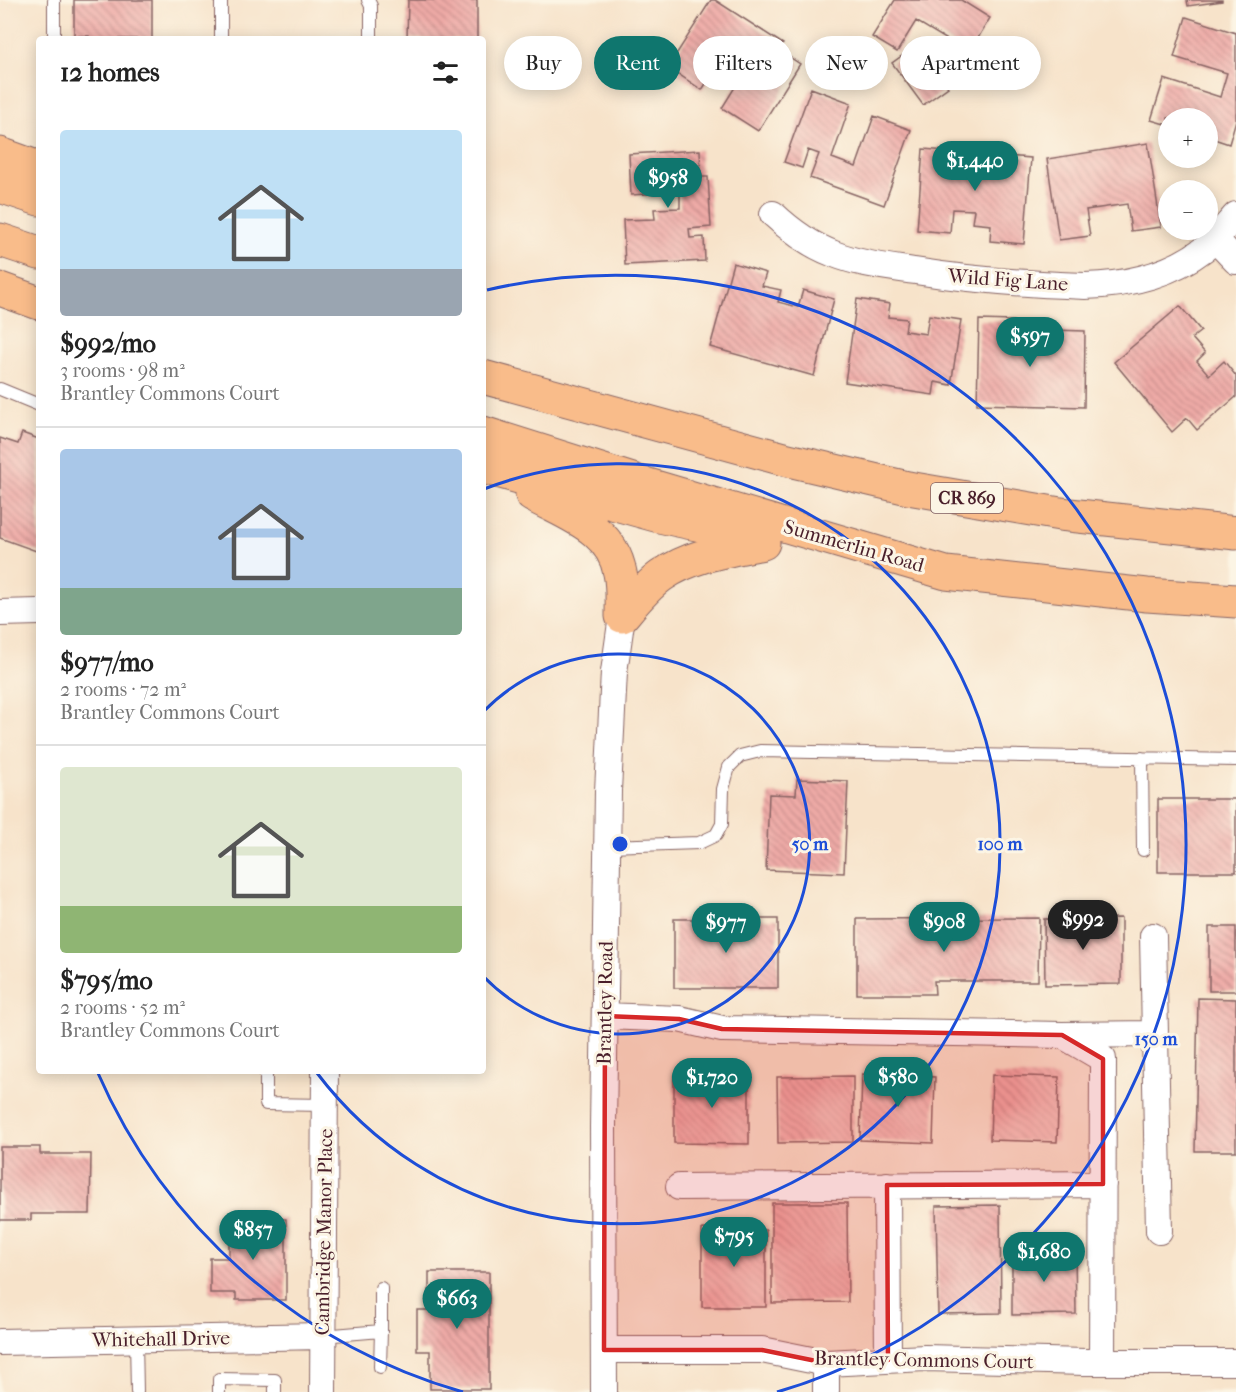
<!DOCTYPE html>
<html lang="en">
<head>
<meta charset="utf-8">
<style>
	body { margin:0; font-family:"IM FELL French Canon",serif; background:#f2f2f2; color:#222; height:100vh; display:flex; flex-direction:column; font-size:22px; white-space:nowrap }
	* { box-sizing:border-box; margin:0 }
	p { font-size:20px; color:#767676 }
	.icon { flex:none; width:33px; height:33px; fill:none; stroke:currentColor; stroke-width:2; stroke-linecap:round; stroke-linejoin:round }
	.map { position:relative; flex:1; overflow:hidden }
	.sheet { position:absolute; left:36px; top:36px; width:450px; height:1038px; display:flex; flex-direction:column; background:#fff; border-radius:6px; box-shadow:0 3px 15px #0003 }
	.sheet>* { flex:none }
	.banner { position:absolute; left:504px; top:36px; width:570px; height:54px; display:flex; gap:12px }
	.buttons { position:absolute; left:1158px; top:108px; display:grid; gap:12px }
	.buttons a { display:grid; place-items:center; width:60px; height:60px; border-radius:50%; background:#fff; box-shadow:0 3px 15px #0003; font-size:30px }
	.price { position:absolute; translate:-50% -51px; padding:0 14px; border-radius:21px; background:#0f766e; color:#fff; font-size:20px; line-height:39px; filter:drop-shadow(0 2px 3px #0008) }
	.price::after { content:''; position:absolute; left:50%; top:36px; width:18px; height:14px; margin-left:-9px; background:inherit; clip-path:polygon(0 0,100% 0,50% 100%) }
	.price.current { background:#222; color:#fff }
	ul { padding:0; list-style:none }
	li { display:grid; align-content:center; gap:12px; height:318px; padding:0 24px }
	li+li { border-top:2px solid #e0e0e0 }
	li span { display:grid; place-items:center; height:186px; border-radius:6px; color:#555 }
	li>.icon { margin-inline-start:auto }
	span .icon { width:108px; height:108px; fill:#fffc; stroke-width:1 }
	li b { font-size:26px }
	h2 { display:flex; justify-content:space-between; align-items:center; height:72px; padding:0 24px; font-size:26px }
	.chip { padding:0 21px; border-radius:27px; background:#fff; box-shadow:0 3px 15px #0003; font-size:21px; line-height:54px }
	.chip.current { background:#0f766e; color:#fff }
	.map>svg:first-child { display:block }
	.building { fill:url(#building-back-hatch) }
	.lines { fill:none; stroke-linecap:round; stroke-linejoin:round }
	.service-casing { stroke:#876463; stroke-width:14 }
	.minor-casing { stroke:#876463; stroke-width:28 }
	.primary-casing { stroke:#876463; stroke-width:35 }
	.service { stroke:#fff; stroke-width:12 }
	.minor { stroke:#fff; stroke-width:26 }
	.primary { stroke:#f9bc8a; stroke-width:33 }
	.marked { fill:#d62828; fill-opacity:0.2; stroke:#d62828; stroke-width:4.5; stroke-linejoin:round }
	.ring { fill:none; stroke:#1d4ed8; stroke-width:3 }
	.labels { text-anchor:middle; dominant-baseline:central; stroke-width:6; stroke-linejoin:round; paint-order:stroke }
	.shield { fill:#fcf5e5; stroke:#7f5f63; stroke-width:1.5 }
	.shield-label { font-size:18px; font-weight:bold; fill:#4a1f2b }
	.street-label { font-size:20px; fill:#4a1f2b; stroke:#fcf5e5 }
	.centre { fill:#1d4ed8; stroke:#fcf5e5; stroke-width:3 }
	.ring-label { font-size:18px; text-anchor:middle; font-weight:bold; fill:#1d4ed8; stroke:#fcf5e5; stroke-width:6; stroke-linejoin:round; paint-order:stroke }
</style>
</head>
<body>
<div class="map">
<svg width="1236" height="1392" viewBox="0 0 1236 1392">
	<defs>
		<pattern id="building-back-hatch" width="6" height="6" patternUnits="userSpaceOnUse" patternTransform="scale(1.5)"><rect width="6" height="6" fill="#efaba7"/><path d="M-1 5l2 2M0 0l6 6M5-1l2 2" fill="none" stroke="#c48b88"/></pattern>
	</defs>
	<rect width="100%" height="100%" fill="#fcf5e5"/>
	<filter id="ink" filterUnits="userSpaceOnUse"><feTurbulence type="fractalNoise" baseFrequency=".0167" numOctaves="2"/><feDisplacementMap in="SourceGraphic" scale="12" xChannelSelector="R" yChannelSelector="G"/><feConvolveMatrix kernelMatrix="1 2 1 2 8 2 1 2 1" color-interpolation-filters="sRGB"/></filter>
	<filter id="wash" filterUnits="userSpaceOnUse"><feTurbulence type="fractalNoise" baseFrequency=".008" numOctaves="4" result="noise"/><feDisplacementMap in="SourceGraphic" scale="24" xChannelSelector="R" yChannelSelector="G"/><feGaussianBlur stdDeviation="1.35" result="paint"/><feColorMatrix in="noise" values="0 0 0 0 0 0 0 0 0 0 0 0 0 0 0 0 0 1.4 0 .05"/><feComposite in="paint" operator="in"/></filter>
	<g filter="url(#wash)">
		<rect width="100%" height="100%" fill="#f7e3ca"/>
		<g id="blocks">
			<!-- building -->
			<path class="building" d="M 74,0 L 152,0 L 152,39 L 89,39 L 89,36 L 74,36 Z
				M 408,0 L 477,0 L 477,39 L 407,39 Z
				M 711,0 L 715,0 L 783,44 L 779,50 L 800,64 L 758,131 L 722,108 L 753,58 L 731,44 L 702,90 L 668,67 Z
				M 895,0 L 961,0 L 990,18 L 969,53 L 916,21 L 897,52 L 872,37 Z
				M 1187,0 L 1222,0 L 1222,1 L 1188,6 Z
				M 1186,17 L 1236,33 L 1236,120 L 1229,144 L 1208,137 L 1208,118 L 1168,118 L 1168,125 L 1151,120 L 1164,79 L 1220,97 L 1227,73 L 1174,57 Z
				M 917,45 L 948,87 L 923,105 L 892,63 Z
				M 811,88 L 851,103 L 832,158 L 856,167 L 874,116 L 911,130 L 884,205 L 810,178 L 819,154 L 808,150 L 802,168 L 784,162 Z
				M 1148,143 L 1161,227 L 1131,231 L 1127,204 L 1086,210 L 1090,236 L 1059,240 L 1047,159 Z
				M 923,149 L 1031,158 L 1024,244 L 990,241 L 991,225 L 972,223 L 974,210 L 952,209 L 950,233 L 917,230 Z
				M 700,150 L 701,177 L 708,177 L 711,227 L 689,229 L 690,238 L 704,237 L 705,261 L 625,265 L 623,220 L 655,219 L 654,209 L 680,208 L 680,192 L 631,195 L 629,154 Z
				M 733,263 L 766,273 L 762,286 L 781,290 L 778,302 L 798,307 L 803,290 L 834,299 L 814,376 L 710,347 Z
				M 857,299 L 890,304 L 888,317 L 907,319 L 905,331 L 926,334 L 929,315 L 961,320 L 951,385 L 935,382 L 933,395 L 845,382 Z
				M 1180,306 L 1201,331 L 1192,338 L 1205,353 L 1197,361 L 1209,375 L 1224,361 L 1236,376 L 1236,397 L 1197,430 L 1187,418 L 1172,432 L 1114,362 Z
				M 979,320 L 1013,321 L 1013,335 L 1032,335 L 1032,347 L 1052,348 L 1053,330 L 1085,331 L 1084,407 L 977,404 Z
				M 22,433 L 39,439 L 39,552 L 0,538 L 0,438 L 18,444 Z
				M 797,779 L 848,781 L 844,873 L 766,870 L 769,794 L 796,795 Z
				M 1158,799 L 1236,799 L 1236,872 L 1158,872 Z
				M 1039,918 L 1038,981 L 934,981 L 935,994 L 857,994 L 857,919 Z
				M 1121,918 L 1121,984 L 1045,985 L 1044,919 Z
				M 674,919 L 778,919 L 778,988 L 674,988 Z
				M 1209,927 L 1236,927 L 1236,991 L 1209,991 Z
				M 1198,998 L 1236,999 L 1236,1151 L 1195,1151 Z
				M 862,1074 L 935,1077 L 933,1143 L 860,1140 Z
				M 674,1075 L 749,1075 L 749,1144 L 674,1143 Z
				M 992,1075 L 1059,1077 L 1057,1142 L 990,1140 Z
				M 853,1076 L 853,1142 L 778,1143 L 777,1077 Z
				M 0,1147 L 40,1147 L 40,1154 L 91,1154 L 90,1214 L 31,1214 L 31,1220 L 0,1220 Z
				M 772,1203 L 847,1203 L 848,1302 L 772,1303 Z
				M 1000,1205 L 1001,1313 L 938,1314 L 936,1206 Z
				M 229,1219 L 286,1219 L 286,1300 L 236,1300 L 236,1293 L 210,1293 L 210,1258 L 229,1258 Z
				M 702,1229 L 766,1230 L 766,1307 L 702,1307 Z
				M 1075,1250 L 1076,1314 L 1012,1315 L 1012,1251 Z
				M 429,1272 L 489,1272 L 489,1389 L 430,1389 L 430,1351 L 417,1351 L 417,1310 L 429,1310 Z"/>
		</g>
	</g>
	<g filter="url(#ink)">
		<use href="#blocks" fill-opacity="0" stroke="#876463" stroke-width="1.5"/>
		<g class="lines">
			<defs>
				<path id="service" d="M 221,0 L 221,39
					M 368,0 L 371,6 L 371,39
					M 54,39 L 54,0
					M 0,389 L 39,405
					M 1142,758 L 1143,850
					M 608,846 L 699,843 L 716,835 L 722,824 L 723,789 L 729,767 L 740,756 L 760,751 L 1236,760
					M 266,1071 L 266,1104 L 325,1105
					M 322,1336 L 381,1331 L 381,1288
					M 136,1339 L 137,1392
					M 380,1367 L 381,1331
					M 219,1392 L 219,1379 L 275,1380 L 275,1392"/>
				<path id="minor" d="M 773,214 C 791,231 810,245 834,254 C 859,264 888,267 915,271 C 971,280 1028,284 1085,286 C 1127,285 1170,275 1204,249 C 1216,239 1226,226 1236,215
					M 1215,239 L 1236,261
					M 0,613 L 39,612
					M 1153,936 L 1159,1231
					M 605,1016 L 679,1019 L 722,1029 L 1062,1035 L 1103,1059 L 1102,1362
					M 1062,1035 L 1155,1034
					M 887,1185 L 888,1360
					M 679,1187 L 1103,1184
					M 0,1342 L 322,1336
					M 604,1350 L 762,1350 L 826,1363 L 925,1358 L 1085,1362 L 1236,1362
					M 323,1392 L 325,1071
					M 604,1392 L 603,1127 L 608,791 L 614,672 L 622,616
					M 826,1392 L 826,1363"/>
				<path id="primary" d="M 0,154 L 39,168
					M 0,186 L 39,199
					M 0,240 L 39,253
					M 0,289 L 39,303
					M 483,377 L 784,459 L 908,488 L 1060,514 L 1236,533
					M 483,433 L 648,485 L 946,573 L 1147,595 L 1236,601
					M 483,467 L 659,516 L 753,536
					M 532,495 C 568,515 612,528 620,573 C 623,586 622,602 622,616
					M 622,616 C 634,602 646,587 661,576 C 691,555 728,550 763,543"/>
			</defs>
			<!-- service casing -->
			<use href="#service" class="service-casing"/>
			<!-- minor casing -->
			<use href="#minor" class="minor-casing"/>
			<!-- primary casing -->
			<use href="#primary" class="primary-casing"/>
			<!-- service -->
			<use href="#service" class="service"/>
			<!-- minor -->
			<use href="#minor" class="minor"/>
			<!-- primary -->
			<use href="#primary" class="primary"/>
		</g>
	</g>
	<!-- marked area -->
	<path class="marked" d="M 605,1016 L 679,1019 L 722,1029 L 1062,1035 L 1103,1059 L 1103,1184 L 887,1185 L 888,1360 L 826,1363 L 762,1350 L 604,1350 Z"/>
	<!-- distance rings -->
	<g class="ring">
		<path d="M483 712A190 190 0 1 1 483 976"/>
		<path d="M484 489A380 380 0 1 1 317 1073"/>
		<path d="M463 1392A570 570 0 0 1 97 1071M487 290A570 570 0 0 1 777 1392"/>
	</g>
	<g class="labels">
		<!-- shield labels -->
		<rect class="shield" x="931" y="483" width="72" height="30" rx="4.5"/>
		<g class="shield-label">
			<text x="967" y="498">CR 869</text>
		</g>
		<!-- street labels -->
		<g class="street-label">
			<text transform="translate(1008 280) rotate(4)">Wild Fig Lane</text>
			<text transform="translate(854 546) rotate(16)">Summerlin Road</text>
			<text transform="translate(605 1003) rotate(-89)">Brantley Road</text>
			<text transform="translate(324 1232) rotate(-89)">Cambridge Manor Place</text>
			<text transform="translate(161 1339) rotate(-1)">Whitehall Drive</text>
			<text transform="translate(924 1360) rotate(1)">Brantley Commons Court</text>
		</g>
	</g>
	<circle cx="620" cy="844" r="9" class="centre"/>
	<g class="ring-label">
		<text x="810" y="850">50 m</text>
		<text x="1000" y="850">100 m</text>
		<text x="1156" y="1045">150 m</text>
	</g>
</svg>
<div class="buttons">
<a>+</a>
<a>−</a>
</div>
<b class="price" style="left:975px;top:192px">$1,440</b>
<b class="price" style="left:668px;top:209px">$958</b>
<b class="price" style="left:1030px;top:368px">$597</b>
<b class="price current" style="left:1083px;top:951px">$992</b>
<b class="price" style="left:944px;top:953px">$908</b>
<b class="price" style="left:726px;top:954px">$977</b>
<b class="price" style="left:898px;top:1108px">$580</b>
<b class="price" style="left:712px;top:1109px">$1,720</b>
<b class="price" style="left:253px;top:1261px">$857</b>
<b class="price" style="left:734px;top:1268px">$795</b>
<b class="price" style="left:1044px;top:1283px">$1,680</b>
<b class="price" style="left:457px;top:1330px">$663</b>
<div class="banner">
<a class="chip">Buy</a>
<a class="chip current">Rent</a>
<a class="chip">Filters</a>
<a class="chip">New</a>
<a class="chip">Apartment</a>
</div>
<section class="sheet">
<h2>12 homes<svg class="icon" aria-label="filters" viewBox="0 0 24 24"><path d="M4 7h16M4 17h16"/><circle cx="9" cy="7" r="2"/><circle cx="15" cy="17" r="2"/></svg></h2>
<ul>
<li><span style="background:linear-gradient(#bfe0f5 75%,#9aa5b1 0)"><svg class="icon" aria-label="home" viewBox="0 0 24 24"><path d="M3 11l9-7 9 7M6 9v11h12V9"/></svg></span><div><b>$992/mo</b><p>3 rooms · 98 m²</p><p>Brantley Commons Court</p></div></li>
<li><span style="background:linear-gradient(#a9c7e8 75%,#7fa58c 0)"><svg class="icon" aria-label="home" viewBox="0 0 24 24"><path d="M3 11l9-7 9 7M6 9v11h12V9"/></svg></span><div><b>$977/mo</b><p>2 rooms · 72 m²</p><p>Brantley Commons Court</p></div></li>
<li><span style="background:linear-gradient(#dfe7d0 75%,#8fb573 0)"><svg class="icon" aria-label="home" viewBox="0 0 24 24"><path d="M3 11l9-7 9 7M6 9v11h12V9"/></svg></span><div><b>$795/mo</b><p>2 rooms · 52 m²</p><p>Brantley Commons Court</p></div></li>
</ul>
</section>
</div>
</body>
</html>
